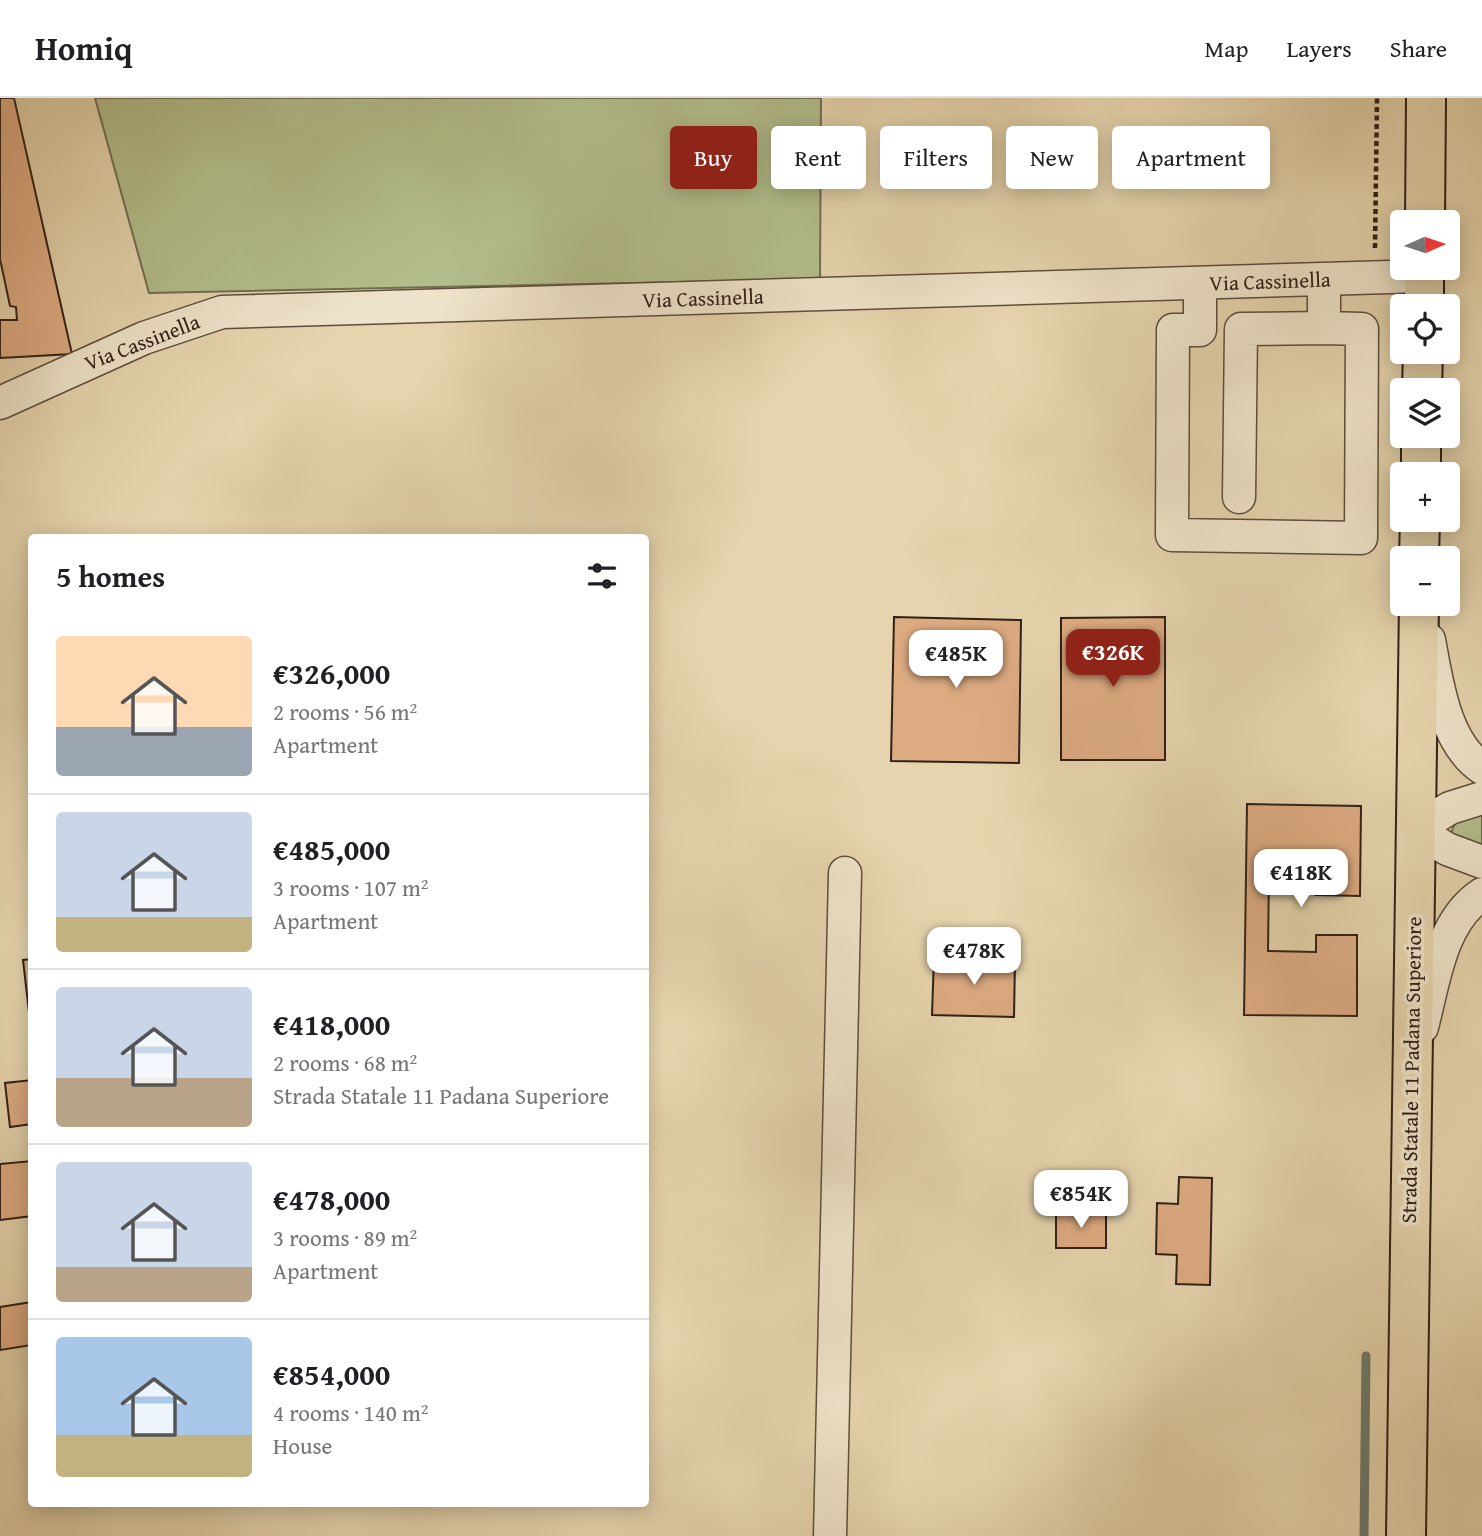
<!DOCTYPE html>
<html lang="en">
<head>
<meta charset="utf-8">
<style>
	body { margin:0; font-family:"Gentium Book Plus",serif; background:#f6f6f6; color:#202124; height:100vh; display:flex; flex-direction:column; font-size:26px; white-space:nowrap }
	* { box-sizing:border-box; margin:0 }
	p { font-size:23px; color:#757577 }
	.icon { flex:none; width:38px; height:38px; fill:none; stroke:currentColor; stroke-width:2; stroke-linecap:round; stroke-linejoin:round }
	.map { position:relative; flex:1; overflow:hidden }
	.side { position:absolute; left:28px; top:436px; width:621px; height:973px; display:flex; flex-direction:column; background:#fff; border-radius:7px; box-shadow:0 4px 18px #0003 }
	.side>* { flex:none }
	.guide { position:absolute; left:670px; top:28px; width:665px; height:63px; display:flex; gap:14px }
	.needle { width:46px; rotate:87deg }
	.controls { position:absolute; left:1390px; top:112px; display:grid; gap:14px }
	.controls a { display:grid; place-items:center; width:70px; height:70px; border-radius:7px; background:#fff; box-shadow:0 4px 18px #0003; font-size:35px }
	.price { position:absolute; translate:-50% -60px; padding:0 16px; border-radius:14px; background:#fff; color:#222; font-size:23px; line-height:46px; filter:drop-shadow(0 2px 4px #0008) }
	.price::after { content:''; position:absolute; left:50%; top:42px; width:21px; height:16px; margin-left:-10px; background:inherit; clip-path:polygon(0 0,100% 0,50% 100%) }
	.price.selected { background:#8f2418; color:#fff }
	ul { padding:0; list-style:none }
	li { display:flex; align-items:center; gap:21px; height:175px; padding:0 28px }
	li+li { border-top:2px solid #e0e0e0 }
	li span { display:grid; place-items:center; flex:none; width:196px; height:140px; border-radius:7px; color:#555 }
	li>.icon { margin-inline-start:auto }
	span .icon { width:84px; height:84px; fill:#fffc; stroke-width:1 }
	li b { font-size:30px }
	h2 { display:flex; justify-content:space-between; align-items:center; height:84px; padding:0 28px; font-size:30px }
	.chip { padding:0 24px; border-radius:7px; background:#fff; box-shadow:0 4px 18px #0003; font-size:24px; line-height:63px }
	.chip.selected { background:#8f2418; color:#fff }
	header { display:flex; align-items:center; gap:42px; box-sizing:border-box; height:98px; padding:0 35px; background:#fff; border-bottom:2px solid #e0e0e0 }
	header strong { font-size:33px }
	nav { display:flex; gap:38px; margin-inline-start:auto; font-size:24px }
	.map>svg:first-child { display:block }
	.green { fill:#b2bd8b; stroke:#726e51; stroke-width:2 }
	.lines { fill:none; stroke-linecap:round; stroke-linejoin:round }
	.stream { stroke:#6e7b6d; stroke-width:9 }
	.building { fill:#ddab82; stroke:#312017; stroke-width:2 }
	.minor-casing { stroke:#5e4d3c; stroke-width:35 }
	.major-casing { stroke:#312017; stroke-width:42 }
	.path { stroke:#312017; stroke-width:4.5; stroke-dasharray:5 3.5; stroke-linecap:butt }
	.minor { stroke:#eee3ca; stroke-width:32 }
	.major { stroke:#e5d4ad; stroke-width:38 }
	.labels { text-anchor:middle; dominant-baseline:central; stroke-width:7; stroke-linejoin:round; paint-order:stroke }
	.street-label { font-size:21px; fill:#312017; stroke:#eee3ca }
</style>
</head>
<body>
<header>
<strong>Homiq</strong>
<nav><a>Map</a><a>Layers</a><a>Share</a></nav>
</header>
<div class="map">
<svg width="1482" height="1438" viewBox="0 0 1482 1438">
	<rect width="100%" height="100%" fill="#e5d4ad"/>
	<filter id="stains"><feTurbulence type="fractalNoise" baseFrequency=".00286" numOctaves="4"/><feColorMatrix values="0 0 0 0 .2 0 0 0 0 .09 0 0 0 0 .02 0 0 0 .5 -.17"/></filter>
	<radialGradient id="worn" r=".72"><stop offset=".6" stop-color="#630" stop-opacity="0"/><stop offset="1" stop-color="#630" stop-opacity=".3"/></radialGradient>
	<!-- green -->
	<path class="green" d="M 95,0 L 821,0 L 820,181 L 149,195 Z
		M 1482,706 L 1482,759 L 1451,739 C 1452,720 1467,715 1482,706 Z"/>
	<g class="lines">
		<!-- stream -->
		<path class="stream" d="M 1364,1438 L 1366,1258"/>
	</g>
	<!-- building -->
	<path class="building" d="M 0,0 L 14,0 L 72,256 L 0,260 L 0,222 L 17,222 L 16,209 L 10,208 L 0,161 Z
		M 894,519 L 1021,522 L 1019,665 L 891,663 Z
		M 1165,519 L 1165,662 L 1061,662 L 1061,520 Z
		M 1247,706 L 1361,708 L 1360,798 L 1315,797 L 1316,773 L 1269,772 L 1268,853 L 1316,854 L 1316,837 L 1357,837 L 1357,918 L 1244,917 Z
		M 934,859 L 1015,862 L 1014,919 L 932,917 Z
		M 32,861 L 32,940 L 23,862 Z
		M 32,982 L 32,1026 L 10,1029 L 5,985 Z
		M 32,1063 L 32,1118 L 0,1122 L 0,1066 Z
		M 1179,1079 L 1212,1080 L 1210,1187 L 1176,1186 L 1177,1157 L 1156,1156 L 1157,1105 L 1178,1106 Z
		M 1056,1114 L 1106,1114 L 1106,1150 L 1056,1150 Z
		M 32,1204 L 32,1247 L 0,1252 L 0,1209 Z"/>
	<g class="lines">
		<defs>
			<path id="minor" d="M 1200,185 L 1200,232 L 1173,232 L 1172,437 L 1361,440 L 1362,231 L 1324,230 L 1324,181
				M 0,305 L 144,240 L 222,214 L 1424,178
				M 1239,399 L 1241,231 L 1324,230
				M 1429,542 C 1437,584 1444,644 1482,670
				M 1482,700 L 1450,710 L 1415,731 L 1447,751 L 1482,764
				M 1422,929 C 1434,884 1440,824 1482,796
				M 830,1438 L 845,775"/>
			<path id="major" d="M 1425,124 L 1426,0
				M 1424,208 L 1424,170
				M 1422,292 L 1423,254
				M 1421,376 L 1421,338
				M 1419,460 L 1420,422
				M 1406,1438 L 1419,506"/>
		</defs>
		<!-- minor casing -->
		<use href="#minor" class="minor-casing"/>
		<!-- major casing -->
		<use href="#major" class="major-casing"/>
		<!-- path -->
		<path class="path" d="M 1375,150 L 1377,0"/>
		<!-- minor -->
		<use href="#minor" class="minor"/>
		<!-- major -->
		<use href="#major" class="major"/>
	</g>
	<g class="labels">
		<!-- street labels -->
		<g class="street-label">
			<text transform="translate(1270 183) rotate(-2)">Via Cassinella</text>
			<text transform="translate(703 200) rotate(-2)">Via Cassinella</text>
			<text transform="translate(142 244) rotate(-21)">Via Cassinella</text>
			<text transform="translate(1411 972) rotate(-89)">Strada Statale 11 Padana Superiore</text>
		</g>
	</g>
	<rect width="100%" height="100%" filter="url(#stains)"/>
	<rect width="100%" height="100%" fill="url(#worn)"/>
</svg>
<div class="controls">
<a><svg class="needle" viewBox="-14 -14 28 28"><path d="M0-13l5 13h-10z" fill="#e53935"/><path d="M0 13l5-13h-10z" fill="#757577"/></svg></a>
<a><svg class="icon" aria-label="locate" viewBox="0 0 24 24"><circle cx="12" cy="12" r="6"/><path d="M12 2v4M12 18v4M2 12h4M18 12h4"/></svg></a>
<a><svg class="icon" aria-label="layers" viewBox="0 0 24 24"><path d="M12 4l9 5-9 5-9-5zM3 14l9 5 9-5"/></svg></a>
<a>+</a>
<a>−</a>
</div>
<b class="price selected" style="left:1113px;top:591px">€326K</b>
<b class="price" style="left:956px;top:592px">€485K</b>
<b class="price" style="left:1301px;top:811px">€418K</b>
<b class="price" style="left:974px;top:889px">€478K</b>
<b class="price" style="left:1081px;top:1132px">€854K</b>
<div class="guide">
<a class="chip selected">Buy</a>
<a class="chip">Rent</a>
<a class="chip">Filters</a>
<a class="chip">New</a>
<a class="chip">Apartment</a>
</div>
<section class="side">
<h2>5 homes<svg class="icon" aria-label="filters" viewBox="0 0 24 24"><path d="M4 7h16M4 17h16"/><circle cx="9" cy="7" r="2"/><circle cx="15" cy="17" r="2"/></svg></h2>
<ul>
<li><span style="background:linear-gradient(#ffd9b3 65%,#9aa5b1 0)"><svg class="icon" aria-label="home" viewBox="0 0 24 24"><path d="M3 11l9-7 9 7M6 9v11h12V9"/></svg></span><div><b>€326,000</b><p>2 rooms · 56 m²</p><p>Apartment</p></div></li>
<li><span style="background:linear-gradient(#c9d6e8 75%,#c2b280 0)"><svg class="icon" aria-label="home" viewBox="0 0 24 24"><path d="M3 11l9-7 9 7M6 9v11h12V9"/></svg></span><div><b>€485,000</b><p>3 rooms · 107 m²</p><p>Apartment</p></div></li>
<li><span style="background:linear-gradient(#c9d6e8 65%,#b9a48a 0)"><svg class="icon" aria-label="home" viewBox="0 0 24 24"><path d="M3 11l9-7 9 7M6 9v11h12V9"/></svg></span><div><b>€418,000</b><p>2 rooms · 68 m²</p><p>Strada Statale 11 Padana Superiore</p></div></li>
<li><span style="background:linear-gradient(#c9d6e8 75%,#b9a48a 0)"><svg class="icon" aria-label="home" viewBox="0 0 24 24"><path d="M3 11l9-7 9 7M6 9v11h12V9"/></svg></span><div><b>€478,000</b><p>3 rooms · 89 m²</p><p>Apartment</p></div></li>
<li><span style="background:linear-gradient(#a9c7e8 70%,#c2b280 0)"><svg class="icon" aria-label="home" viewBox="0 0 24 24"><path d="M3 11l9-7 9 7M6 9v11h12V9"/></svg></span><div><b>€854,000</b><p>4 rooms · 140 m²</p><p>House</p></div></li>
</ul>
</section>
</div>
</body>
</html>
